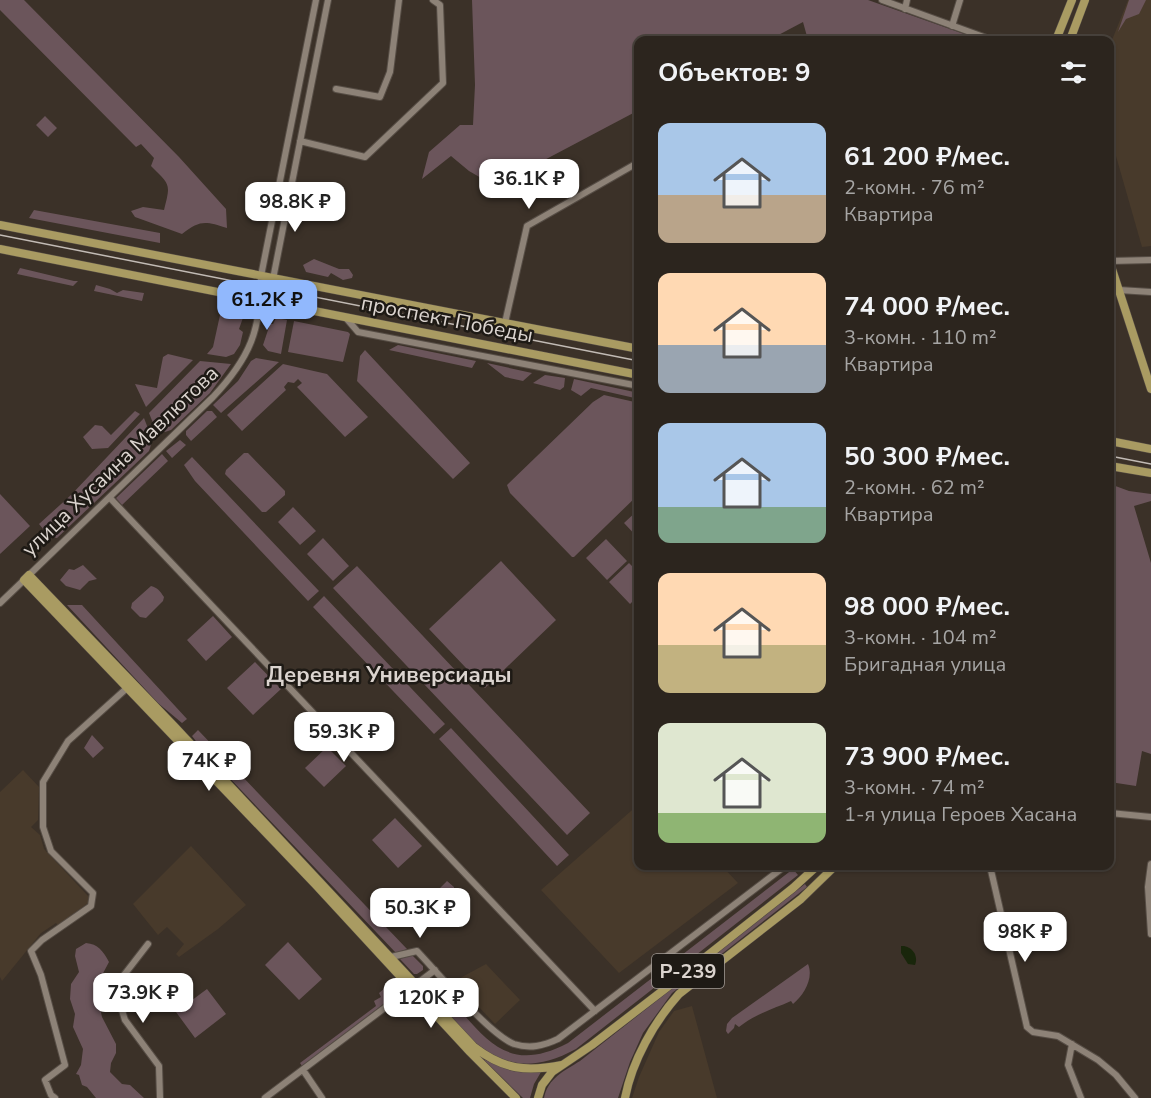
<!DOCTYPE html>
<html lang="ru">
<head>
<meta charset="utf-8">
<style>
	body { margin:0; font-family:"Nunito Sans",sans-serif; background:#342d27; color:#f1f3f6; height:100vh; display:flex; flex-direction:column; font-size:22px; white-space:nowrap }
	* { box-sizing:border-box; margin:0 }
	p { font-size:20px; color:#a6a5a4 }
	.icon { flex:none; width:33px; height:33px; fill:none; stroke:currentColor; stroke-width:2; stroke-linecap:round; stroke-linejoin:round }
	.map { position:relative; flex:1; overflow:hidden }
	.details { position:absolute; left:634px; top:36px; width:480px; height:834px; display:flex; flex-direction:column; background:#2c251e; border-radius:12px; box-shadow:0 2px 4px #0004,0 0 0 2px #48423c }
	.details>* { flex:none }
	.price { position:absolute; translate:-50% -51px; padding:0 14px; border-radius:12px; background:#fff; color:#222; font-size:20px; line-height:39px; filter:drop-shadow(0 2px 3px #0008) }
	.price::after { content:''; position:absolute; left:50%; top:36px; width:18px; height:14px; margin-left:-9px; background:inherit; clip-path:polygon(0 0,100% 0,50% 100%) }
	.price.current { background:#91b8fd; color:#111 }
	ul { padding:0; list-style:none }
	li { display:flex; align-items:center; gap:18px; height:150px; padding:0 24px }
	li span { display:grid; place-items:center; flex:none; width:168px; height:120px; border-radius:12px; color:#555 }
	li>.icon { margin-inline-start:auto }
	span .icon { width:72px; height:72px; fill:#fffc; stroke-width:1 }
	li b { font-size:26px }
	h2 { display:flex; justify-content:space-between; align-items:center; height:72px; padding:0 24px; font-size:26px }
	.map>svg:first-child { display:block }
	.built { fill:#483a2b }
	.green { fill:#6b555b }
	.water { fill:#19260b }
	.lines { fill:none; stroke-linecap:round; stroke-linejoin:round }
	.minor-casing { stroke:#564d45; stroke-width:8 }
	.major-casing { stroke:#564d45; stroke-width:9 }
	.minor { stroke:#8d8277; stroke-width:6 }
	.major { stroke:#a99b62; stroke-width:8 }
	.tram { stroke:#c2bbb5; stroke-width:1.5 }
	.labels { text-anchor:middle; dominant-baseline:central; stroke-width:5; stroke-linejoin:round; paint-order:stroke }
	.shield { fill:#1e1a15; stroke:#a29c97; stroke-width:1.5 }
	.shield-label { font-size:20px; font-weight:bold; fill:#dbd4cf }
	.street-label { font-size:21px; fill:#dbd4cf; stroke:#1e1a15 }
	.neighbourhood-label { font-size:22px; font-weight:bold; fill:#dbd4cf; stroke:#1e1a15 }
</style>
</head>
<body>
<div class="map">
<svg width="1151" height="1098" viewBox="0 0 1151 1098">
	<rect width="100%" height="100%" fill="#3b3128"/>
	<!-- built -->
	<path class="built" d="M 1128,0 L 1151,0 L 1151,246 L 1142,247 L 1110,135 L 1110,45 Z
		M 23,770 L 39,787 L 38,820 L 31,827 L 40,835 L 44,849 L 89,897 L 88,903 L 58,925 L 56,923 L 41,933 L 2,981 L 0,977 L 0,792 Z
		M 639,804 L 639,866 L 722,866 L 738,883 L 619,973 L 541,890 Z
		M 191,846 L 246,905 L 218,929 L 179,957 L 176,954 L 184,944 L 167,927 L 158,935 L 133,904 Z
		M 486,964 L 520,1000 L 495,1024 L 456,983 L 462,977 Z
		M 692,1006 L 717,1098 L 632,1098 L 639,1077 L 659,1032 L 674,1011 Z"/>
	<!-- green -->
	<path class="green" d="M 0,0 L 24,0 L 179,157 L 226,209 L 227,228 C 205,221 200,220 182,234 L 135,217 L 131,211 L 143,207 L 164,210 C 171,183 170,185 151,166 L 154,158 L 141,144 L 136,147 L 0,10 Z
		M 472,0 L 868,0 L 981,40 L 808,40 L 803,22 L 769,40 L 639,40 L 639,110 L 495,186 L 469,171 L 451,156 L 422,179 L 429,152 L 460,125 L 473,125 L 475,85 Z
		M 1129,0 L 1146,0 L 1139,14 L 1126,19 L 1118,32 Z
		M 45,116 L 57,128 L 48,137 L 36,125 Z
		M 34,210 L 160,233 L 160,243 L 29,218 Z
		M 314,259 L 339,269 L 349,269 L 353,275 L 352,278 L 343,280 L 331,273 L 328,277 L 306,272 L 303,265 Z
		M 20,268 L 74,281 L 78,281 L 73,286 L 17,274 Z
		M 96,285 L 110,289 L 117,293 L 123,290 L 144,293 L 142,301 L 94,291 Z
		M 222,306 L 240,310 L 244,315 L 239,329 L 243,332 L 240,345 L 234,354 L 226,357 L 207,354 L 213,347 Z
		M 276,318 L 287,320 L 281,354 L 268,351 L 263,345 L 270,324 L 273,324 Z
		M 294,321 L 348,332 L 350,334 L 343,362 L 288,352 Z
		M 398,345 L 476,361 L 472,368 L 389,350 Z
		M 365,350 L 470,463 L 453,479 L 357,381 L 360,356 Z
		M 168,354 L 193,360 L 146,407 L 135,384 L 157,388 L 163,357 Z
		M 256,358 L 279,362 L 221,413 L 213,405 L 238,381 L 251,361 Z
		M 200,361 L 231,364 L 210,393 L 171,430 L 165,432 L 153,423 L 149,413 Z
		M 487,363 L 532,373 L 523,381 L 505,377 Z
		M 283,364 L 327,374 L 368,417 L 345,437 L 297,387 L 302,383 L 298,379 L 294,383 L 288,382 L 284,387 L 286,390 L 242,431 L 227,415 Z
		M 545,375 L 565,378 L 564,387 L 560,390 L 533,383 Z
		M 574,379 L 639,393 L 639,399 L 591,388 L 581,396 L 571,390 Z
		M 604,395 L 639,403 L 639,494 L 574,557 L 572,557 L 510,493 L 507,485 L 593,402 Z
		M 135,411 L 140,414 L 108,448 L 92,449 L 83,437 L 95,425 L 102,426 L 111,435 Z
		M 207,411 L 212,411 L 217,417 L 191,441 L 186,435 L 186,431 Z
		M 144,418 C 148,429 154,440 149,451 L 57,538 L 49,536 L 39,524 L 71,495 Z
		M 180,440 L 186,445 L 172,458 L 166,451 Z
		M 244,453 L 248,453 L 285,491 L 285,495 L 266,512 L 262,512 L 225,474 L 226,470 Z
		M 162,454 L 168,461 L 122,505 L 116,498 Z
		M 192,457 L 319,591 L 308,601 L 195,481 L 184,465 Z
		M 1110,484 L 1129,491 L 1151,494 L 1151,501 L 1134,506 L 1151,563 L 1151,754 L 1142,751 L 1136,786 L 1110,782 Z
		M 0,494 L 30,526 L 0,554 Z
		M 293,507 L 316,531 L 300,545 L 278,522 Z
		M 639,509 L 639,539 L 624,523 Z
		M 323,538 L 349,566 L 333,581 L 307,554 Z
		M 606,539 L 627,561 L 607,580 L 586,558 Z
		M 501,561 L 556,620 L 485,688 L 429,629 Z
		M 629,563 L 639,573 L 639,595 L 630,604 L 609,582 Z
		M 83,565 L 97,579 L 89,581 L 80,590 L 66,586 L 60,580 L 69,569 L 74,570 Z
		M 357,566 L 590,813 L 567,835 L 333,588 Z
		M 151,586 C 158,588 160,591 164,597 L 163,601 L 146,618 L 140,617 L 131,608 L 132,603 Z
		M 324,596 L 445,724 L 434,734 L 313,607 Z
		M 67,605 L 82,605 L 187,719 L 182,723 L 158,703 Z
		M 213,616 L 232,637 L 206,661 L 187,640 Z
		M 255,662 L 281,689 L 253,715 L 227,688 Z
		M 451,728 L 569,855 L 557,866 L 439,739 Z
		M 198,730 L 407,949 L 396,953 L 202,749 L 192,736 Z
		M 92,735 L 104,748 L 93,758 L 84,748 Z
		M 327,747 L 346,766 L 324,787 L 305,768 Z
		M 395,818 L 422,846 L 398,868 L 372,840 Z
		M 793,869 L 798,875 L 576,1049 C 502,1089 471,1040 426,989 L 427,985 L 433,983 C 479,1022 496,1081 568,1043 Z
		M 447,881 L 454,887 L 454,890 L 445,898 L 438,890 Z
		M 805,884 L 807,887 L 672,993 L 643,1033 L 630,1062 L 618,1098 L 544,1098 C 548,1078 564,1071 580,1061 Z
		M 288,942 L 322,979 L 299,1000 L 265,965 Z
		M 86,943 C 98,944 103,951 109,962 L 101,977 L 99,1003 L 102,1017 L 116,1044 L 116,1053 L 111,1063 L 110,1072 L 122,1084 L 130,1085 L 144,1098 L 96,1098 L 87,1087 L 82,1085 L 79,1075 L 76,1074 L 81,1065 L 83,1049 L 73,1027 L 75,1014 L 70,999 L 71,984 L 79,972 L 75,956 L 76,949 Z
		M 412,955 L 423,966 L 423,970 L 417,974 L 414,974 L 400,959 Z
		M 808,964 C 814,978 804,995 793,1004 L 791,1001 C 771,1010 757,1013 739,1027 L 735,1024 L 734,1028 L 728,1034 L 726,1031 L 727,1024 L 732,1018 Z
		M 396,979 L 403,987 L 402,990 L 302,1066 L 300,1063 L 376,1006 L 374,1001 L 381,997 L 379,993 Z
		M 207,989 L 226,1014 L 195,1038 L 176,1012 Z
		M 483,1059 L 512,1071 L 541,1072 L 534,1084 L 530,1098 L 523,1098 Z"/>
	<!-- water -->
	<path class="water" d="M 901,946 C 911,945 919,955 915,965 L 908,964 L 901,953 Z"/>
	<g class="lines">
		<defs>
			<path id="minor" d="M 882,0 L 992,40
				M 905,9 L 907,0
				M 952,26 L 960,0
				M 336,89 L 380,97 L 390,72 L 399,0
				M 300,141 L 365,157 L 443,83 L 440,5 L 433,0
				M 1110,261 L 1151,260
				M 1119,290 L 1151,292
				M 261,300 L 273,279 L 328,0
				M 346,318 L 358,332 L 639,386
				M 505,323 L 527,226 L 639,162
				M 110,498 L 595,1011
				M 29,575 L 213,397 C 250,358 261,330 261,276 L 316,0
				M 0,603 L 24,580
				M 1110,813 L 1151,817
				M 1151,864 L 1148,887 L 1151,934
				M 990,866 L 1027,1027 L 1033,1032 L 1058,1036 L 1098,1060 L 1116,1075 L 1135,1098
				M 148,944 L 124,975 L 120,1004 L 125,1020 L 159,1066 L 160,1098
				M 391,957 L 417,951 C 437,972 490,1035 514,1044 C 530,1049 543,1046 558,1039 L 785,866
				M 1072,1044 L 1068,1065 L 1081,1098
				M 303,1070 L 322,1098
				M 55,1098 L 51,1095 L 45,1080 L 65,1065 L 41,975 L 31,951 L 42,940 L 91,906 L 93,893 L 51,851 L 43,827 L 43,782 L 68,741 L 127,688
				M 265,1098 L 435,970"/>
			<path id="major" d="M 1056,40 L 1072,0
				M 1070,40 L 1085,0
				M 0,225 L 639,349
				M 0,249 L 639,375
				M 1110,263 L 1151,389
				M 1110,441 L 1151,449
				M 1110,466 L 1151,473
				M 516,1098 L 470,1052 L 315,884 L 24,580 L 29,575 L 174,726 L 474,1047 C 504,1070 527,1072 562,1065
				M 538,1098 L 542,1085 L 552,1072 L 592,1045 L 674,982 L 793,888 L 817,866
				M 625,1098 C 632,1061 654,1022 679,994 L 801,899 L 835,866"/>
		</defs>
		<!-- minor casing -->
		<use href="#minor" class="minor-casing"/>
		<!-- major casing -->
		<use href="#major" class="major-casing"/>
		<!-- minor -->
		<use href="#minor" class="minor"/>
		<!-- major -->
		<use href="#major" class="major"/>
		<!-- tram -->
		<path class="tram" d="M 0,235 L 639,361
			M 1110,456 L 1151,464"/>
	</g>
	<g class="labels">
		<!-- shield labels -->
		<rect class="shield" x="652" y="954" width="72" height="34" rx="4.5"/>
		<g class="shield-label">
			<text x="688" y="971">Р-239</text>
		</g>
		<!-- street labels -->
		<g class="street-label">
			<text transform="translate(447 319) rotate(11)">проспект Победы</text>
			<text transform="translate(120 461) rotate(-44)">улица Хусаина Мавлютова</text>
		</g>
		<!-- neighbourhood labels -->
		<g class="neighbourhood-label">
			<text x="389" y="675">Деревня Универсиады</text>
		</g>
	</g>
</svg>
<b class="price" style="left:529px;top:210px">36.1K ₽</b>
<b class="price" style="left:295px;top:233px">98.8K ₽</b>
<b class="price current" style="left:267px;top:331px">61.2K ₽</b>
<b class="price" style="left:344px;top:763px">59.3K ₽</b>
<b class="price" style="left:209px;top:792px">74K ₽</b>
<b class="price" style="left:420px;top:939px">50.3K ₽</b>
<b class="price" style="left:1025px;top:963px">98K ₽</b>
<b class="price" style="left:143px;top:1024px">73.9K ₽</b>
<b class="price" style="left:431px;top:1029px">120K ₽</b>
<section class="details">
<h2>Объектов: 9<svg class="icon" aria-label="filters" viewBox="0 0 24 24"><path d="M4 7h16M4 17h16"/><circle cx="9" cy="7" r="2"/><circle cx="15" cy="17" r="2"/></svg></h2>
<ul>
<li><span style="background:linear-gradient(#a9c7e8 60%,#b9a48a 0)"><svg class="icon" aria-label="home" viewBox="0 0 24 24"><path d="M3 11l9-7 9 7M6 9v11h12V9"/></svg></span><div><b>61 200 ₽/мес.</b><p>2-комн. · 76 m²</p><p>Квартира</p></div></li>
<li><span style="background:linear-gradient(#ffd9b3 60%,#9aa5b1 0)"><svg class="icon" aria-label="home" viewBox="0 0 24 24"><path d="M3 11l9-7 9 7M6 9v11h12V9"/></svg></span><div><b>74 000 ₽/мес.</b><p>3-комн. · 110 m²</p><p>Квартира</p></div></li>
<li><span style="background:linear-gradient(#a9c7e8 70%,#7fa58c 0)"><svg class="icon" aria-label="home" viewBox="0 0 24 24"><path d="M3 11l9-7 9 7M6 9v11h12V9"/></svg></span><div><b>50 300 ₽/мес.</b><p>2-комн. · 62 m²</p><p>Квартира</p></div></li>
<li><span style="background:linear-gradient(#ffd9b3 60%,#c2b280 0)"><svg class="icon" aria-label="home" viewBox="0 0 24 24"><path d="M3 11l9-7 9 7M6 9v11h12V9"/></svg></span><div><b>98 000 ₽/мес.</b><p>3-комн. · 104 m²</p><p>Бригадная улица</p></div></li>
<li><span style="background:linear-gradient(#dfe7d0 75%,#8fb573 0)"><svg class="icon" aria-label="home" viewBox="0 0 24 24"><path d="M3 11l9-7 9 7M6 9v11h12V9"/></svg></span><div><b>73 900 ₽/мес.</b><p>3-комн. · 74 m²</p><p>1-я улица Героев Хасана</p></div></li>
</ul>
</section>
</div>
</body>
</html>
